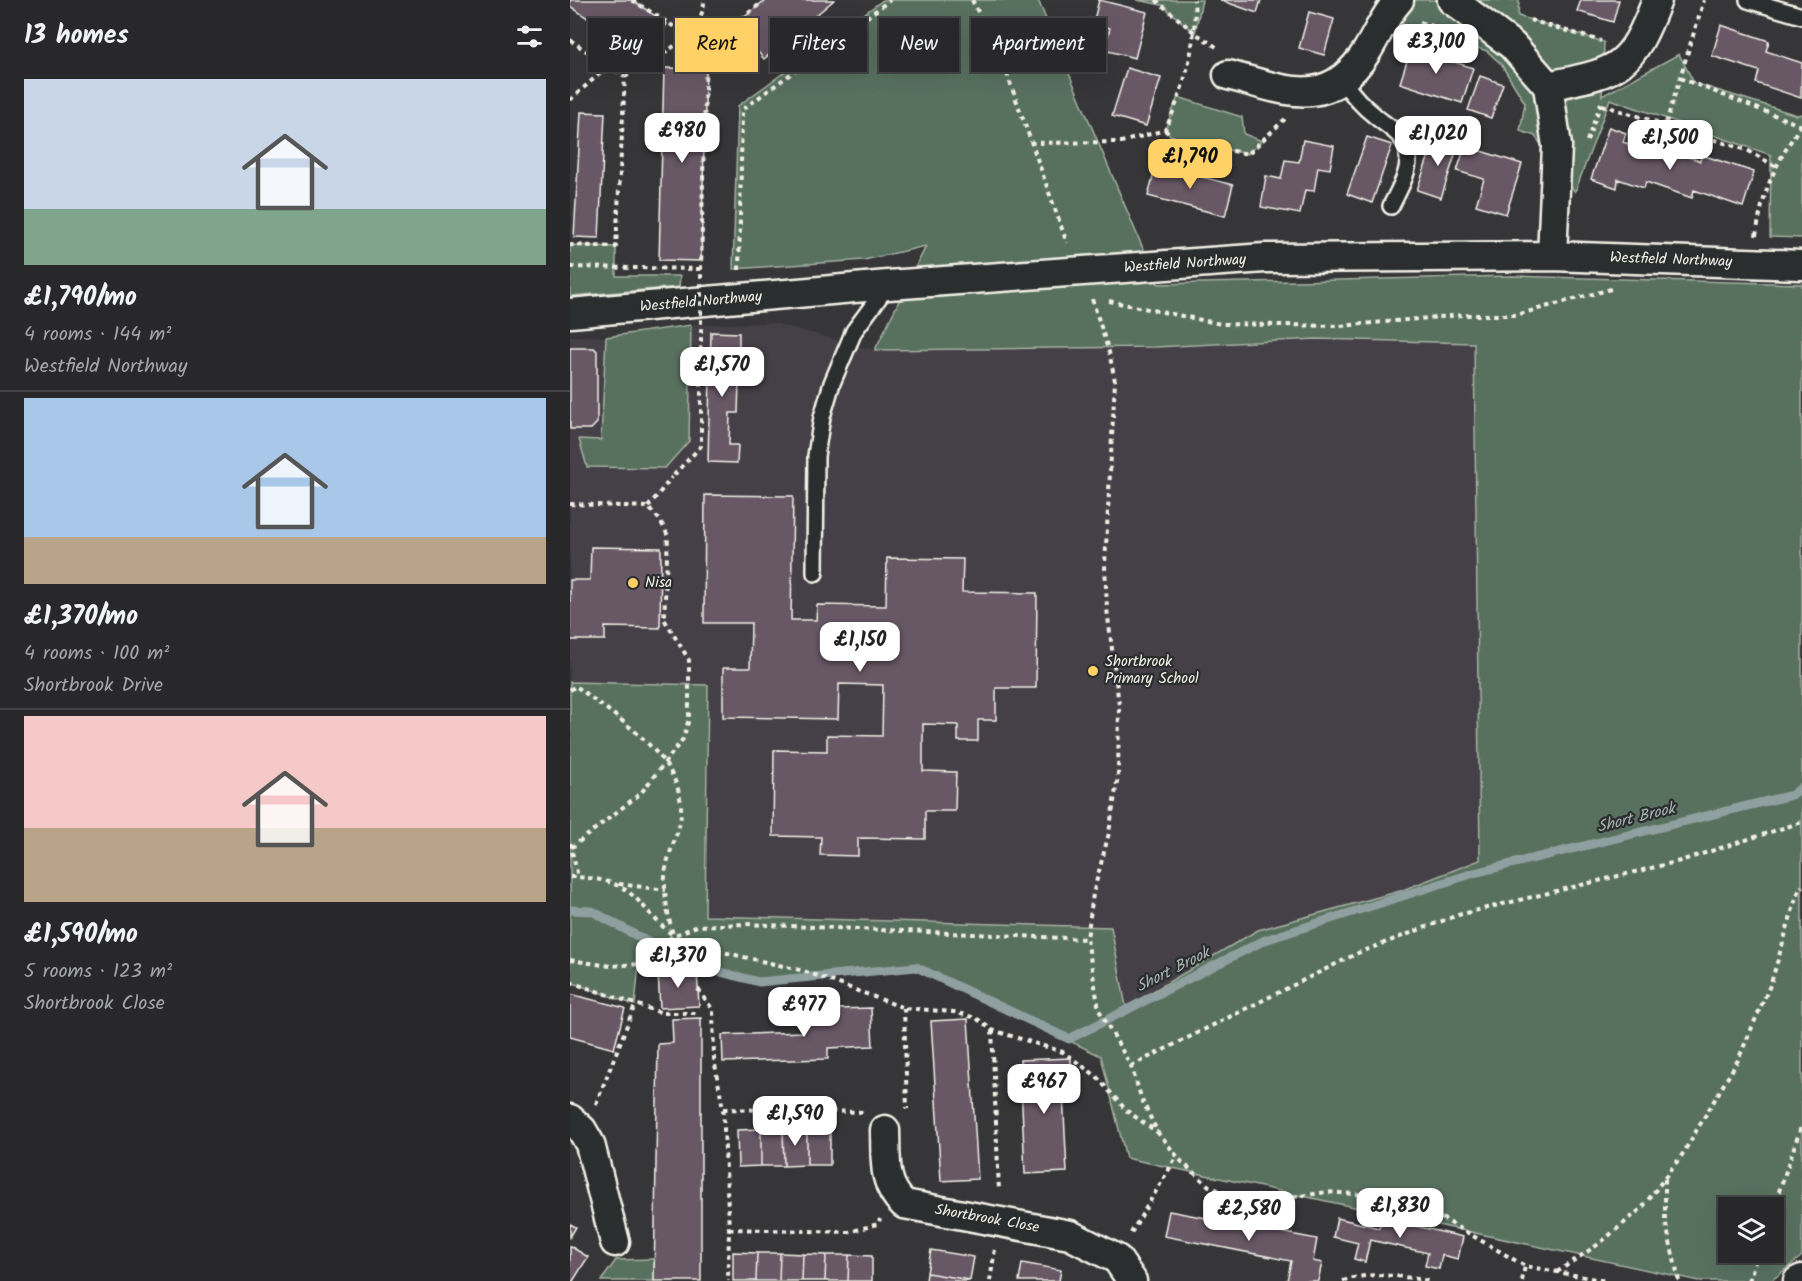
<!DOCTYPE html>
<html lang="en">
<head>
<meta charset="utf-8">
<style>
	body { margin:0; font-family:Kalam,sans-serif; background:#303033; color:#f1f3f6; height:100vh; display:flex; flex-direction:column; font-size:22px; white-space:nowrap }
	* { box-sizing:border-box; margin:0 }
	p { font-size:20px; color:#a5a6a9 }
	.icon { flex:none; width:33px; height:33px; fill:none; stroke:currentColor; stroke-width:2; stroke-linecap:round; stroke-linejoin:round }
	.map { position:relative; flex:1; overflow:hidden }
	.sheet { display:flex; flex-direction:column; background:#28282b; width:570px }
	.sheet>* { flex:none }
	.guide { position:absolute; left:18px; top:18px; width:570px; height:54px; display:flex; gap:12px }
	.tools { position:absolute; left:1148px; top:1197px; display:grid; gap:12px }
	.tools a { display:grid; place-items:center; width:66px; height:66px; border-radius:0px; background:#28282b; box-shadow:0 6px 24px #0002,0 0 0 2px #444447; font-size:30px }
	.price { position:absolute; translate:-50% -51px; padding:0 14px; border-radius:12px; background:#fff; color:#222; font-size:20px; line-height:39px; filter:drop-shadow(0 2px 3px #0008) }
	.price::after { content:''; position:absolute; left:50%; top:36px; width:18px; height:14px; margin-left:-9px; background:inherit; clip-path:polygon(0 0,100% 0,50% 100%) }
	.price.active { background:#ffd166; color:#111 }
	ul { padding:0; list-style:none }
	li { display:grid; align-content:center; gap:12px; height:318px; padding:0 24px }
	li+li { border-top:2px solid #444447 }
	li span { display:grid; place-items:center; height:186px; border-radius:0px; color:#555 }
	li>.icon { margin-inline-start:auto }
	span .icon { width:108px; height:108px; fill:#fffc; stroke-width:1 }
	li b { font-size:26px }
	h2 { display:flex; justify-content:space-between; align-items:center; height:72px; padding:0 24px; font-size:26px }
	.pill { padding:0 21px; border-radius:0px; background:#28282b; box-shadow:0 6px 24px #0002,0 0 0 2px #444447; font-size:21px; line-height:54px }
	.pill.active { background:#ffd166; color:#111 }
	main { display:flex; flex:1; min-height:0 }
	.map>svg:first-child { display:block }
	.built { fill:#454046 }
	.green { fill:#58715e; stroke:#a6b1a3; stroke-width:1.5; fill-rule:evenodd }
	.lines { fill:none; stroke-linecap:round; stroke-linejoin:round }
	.stream { stroke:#90a0a0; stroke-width:9 }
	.building { fill:#675966; stroke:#f4f1e8; stroke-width:1.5 }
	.lane-casing { stroke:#f4f1e8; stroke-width:20 }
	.street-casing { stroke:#f4f1e8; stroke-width:33 }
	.path { stroke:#f4f1e8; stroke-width:4; stroke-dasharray:4.5 4.5; stroke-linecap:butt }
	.lane { stroke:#2a2d2e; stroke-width:15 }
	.street { stroke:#2a2d2e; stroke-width:28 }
	.path-bridge { stroke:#f4f1e8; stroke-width:4; stroke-dasharray:4.5 4.5; stroke-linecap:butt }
	.poi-dot { fill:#ffd166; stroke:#2a2d2e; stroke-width:2 }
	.labels { text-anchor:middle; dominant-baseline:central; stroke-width:4.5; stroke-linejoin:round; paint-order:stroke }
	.street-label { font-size:15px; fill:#f4f1e8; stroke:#2a2d2e }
	.poi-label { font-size:15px; fill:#f4f1e8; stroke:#2a2d2e; text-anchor:start }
	.water-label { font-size:16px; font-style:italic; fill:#a9b4b2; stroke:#2a2d2e }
</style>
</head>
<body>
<main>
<section class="sheet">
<h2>13 homes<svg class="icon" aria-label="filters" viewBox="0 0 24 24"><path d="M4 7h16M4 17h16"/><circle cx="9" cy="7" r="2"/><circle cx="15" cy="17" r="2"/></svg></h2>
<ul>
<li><span style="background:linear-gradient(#c9d6e8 70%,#7fa58c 0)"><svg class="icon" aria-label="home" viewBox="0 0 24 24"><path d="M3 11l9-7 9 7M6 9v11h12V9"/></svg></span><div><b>£1,790/mo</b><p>4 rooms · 144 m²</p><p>Westfield Northway</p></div></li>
<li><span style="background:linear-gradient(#a9c7e8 75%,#b9a48a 0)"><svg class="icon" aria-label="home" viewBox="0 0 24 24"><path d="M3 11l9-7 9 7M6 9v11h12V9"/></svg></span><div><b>£1,370/mo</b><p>4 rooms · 100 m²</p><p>Shortbrook Drive</p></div></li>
<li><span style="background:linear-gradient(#f6c9c9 60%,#b9a48a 0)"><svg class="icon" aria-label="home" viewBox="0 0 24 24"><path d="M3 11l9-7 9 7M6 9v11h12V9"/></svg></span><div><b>£1,590/mo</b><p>5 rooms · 123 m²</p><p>Shortbrook Close</p></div></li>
</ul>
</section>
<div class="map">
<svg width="1232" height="1281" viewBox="0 0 1232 1281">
	<rect width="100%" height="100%" fill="#363639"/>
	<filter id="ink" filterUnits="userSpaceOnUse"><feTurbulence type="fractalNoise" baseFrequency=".0167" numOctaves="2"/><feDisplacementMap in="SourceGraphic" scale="12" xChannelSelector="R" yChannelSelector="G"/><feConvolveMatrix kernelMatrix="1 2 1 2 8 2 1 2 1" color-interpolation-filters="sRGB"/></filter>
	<g filter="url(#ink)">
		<!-- built -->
		<path class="built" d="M 202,323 L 305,350 L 585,347 L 746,339 L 904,342 L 910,860 L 830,891 L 688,930 L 556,1007 L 541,927 L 135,916 L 138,685 L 0,682 L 0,336 L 36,337 L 31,440 L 10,439 L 17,467 L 119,441 L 121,325 Z"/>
		<!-- green -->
		<path class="green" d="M 313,0 L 468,0 L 588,284 L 942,276 L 1232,284 L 1232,1256 L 1201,1281 L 1129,1281 L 556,1158 L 531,1056 L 346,967 L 189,982 L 116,963 L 69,964 L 65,1005 L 0,982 L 0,682 L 138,685 L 135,916 L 541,927 L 556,1007 L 688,930 L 830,891 L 910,860 L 904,343 L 746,339 L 585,347 L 305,350 L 356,246 L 294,260 L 163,269 L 168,106 ZM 1158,1208 L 1203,1208 L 1203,1252 L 1158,1252 Z
			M 567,0 L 632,0 L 625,33 L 592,5 Z
			M 826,0 L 949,0 L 948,16 L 1034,42 L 1032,96 L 1109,54 L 1124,83 L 1227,115 L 1232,114 L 1232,238 L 1200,237 L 1201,155 L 1040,99 L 1005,192 L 965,136 L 950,131 L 955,103 L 931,64 L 917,51 L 833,25 Z
			M 608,97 L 672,117 L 674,134 L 692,141 L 678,154 L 604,139 L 595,130 Z
			M 0,245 L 46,247 L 46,276 L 110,276 L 109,287 L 0,296 Z
			M 121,325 L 119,441 L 95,468 L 17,467 L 9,439 L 31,440 L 36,337 Z
			M 84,1259 L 84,1281 L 31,1281 L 46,1260 Z"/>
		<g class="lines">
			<!-- stream -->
			<path class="stream" d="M 0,910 L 22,911 L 116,963 L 189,982 L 346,967 L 499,1039 L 695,940 L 904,873 L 1222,795 L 1232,787"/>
		</g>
		<!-- building -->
		<path class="building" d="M 0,0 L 62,0 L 97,24 L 75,57 L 0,6 Z
			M 195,0 L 264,0 L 194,59 L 165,25 Z
			M 529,0 L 577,12 L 565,58 L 534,50 L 540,28 L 523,24 Z
			M 650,0 L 691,0 L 687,13 Z
			M 1011,0 L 1049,0 L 1043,22 L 1007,11 Z
			M 739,12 L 764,19 L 754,55 L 729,48 Z
			M 1151,25 L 1199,41 L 1196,51 L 1232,63 L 1231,98 L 1186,83 L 1189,71 L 1142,56 Z
			M 841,48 L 903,68 L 892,103 L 830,83 Z
			M 94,68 L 136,69 L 131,261 L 89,260 Z
			M 557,68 L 591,78 L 576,126 L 542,116 Z
			M 910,76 L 933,84 L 921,118 L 898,110 Z
			M 11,112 L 35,113 L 29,238 L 4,237 Z
			M 1039,127 L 1056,133 L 1053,142 L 1084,153 L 1087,146 L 1130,161 L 1132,155 L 1184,172 L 1173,207 L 1124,190 L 1122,198 L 1076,182 L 1074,188 L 1048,179 L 1047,188 L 1021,179 Z
			M 866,135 L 889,143 L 871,198 L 847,190 Z
			M 797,137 L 822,145 L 802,203 L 777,194 Z
			M 733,140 L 764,146 L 760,169 L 748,167 L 744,191 L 735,190 L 730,214 L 691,207 L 696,176 L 711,179 L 715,160 L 729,162 Z
			M 895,146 L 952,164 L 936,214 L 906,205 L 914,179 L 887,171 Z
			M 586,165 L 663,185 L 655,216 L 578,196 Z
			M 141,332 L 169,333 L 169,350 L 160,350 L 160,381 L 169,381 L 168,413 L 160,413 L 159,445 L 168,445 L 167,463 L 138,462 Z
			M 0,348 L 24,348 L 27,351 L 27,423 L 21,429 L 0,429 Z
			M 135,495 L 223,496 L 221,620 L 246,620 L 247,605 L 316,606 L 317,558 L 393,559 L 392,592 L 467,593 L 466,688 L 426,688 L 426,720 L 408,720 L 408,741 L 388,741 L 388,725 L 353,724 L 353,771 L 386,772 L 385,811 L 355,811 L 355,839 L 288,838 L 288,856 L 250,855 L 251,837 L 203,836 L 204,750 L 257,751 L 257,735 L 312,736 L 313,685 L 269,684 L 268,719 L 153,717 L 153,668 L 180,668 L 181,623 L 134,623 Z
			M 21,547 L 91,548 L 90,628 L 35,627 L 35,640 L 0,640 L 0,580 L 20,580 Z
			M 127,970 L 129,1006 L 90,1008 L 88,972 Z
			M 0,994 L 55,1008 L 44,1049 L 0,1037 Z
			M 301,1008 L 303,1046 L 258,1048 L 258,1059 L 153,1062 L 152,1035 L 233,1032 L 233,1010 Z
			M 131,1018 L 131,1281 L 84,1281 L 88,1044 L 103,1043 L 102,1019 Z
			M 398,1019 L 408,1179 L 371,1181 L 361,1021 Z
			M 501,1058 L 501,1075 L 492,1075 L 497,1172 L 455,1174 L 450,1060 Z
			M 260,1128 L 260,1165 L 237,1165 L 237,1129 Z
			M 191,1129 L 191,1166 L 168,1167 L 167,1130 Z
			M 191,1129 L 213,1129 L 214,1166 L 191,1166 Z
			M 213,1129 L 237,1129 L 237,1165 L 214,1166 Z
			M 599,1211 L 747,1239 L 743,1261 L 752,1263 L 748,1281 L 717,1281 L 721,1261 L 594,1236 Z
			M 767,1218 L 809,1228 L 811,1218 L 893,1237 L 888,1259 L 872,1255 L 869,1269 L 855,1266 L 858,1253 L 800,1240 L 795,1262 L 784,1259 L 788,1243 L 763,1237 Z
			M 0,1224 L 6,1227 L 0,1237 Z
			M 0,1246 L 18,1257 L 3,1281 L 0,1281 Z
			M 361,1250 L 404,1257 L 400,1280 L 357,1273 Z
			M 163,1252 L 187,1253 L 186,1281 L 163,1281 Z
			M 187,1253 L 210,1253 L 209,1281 L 186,1281 Z
			M 210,1253 L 233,1254 L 232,1281 L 209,1281 Z
			M 233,1254 L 256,1255 L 255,1281 L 232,1281 Z
			M 256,1255 L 279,1255 L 278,1281 L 255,1281 Z
			M 279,1255 L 302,1256 L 302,1281 L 278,1281 Z
			M 452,1263 L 491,1270 L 489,1281 L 449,1281 Z
			M 357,1273 L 400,1280 L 399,1281 L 356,1281 Z"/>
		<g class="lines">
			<defs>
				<path id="lane" d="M 1178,0 L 1232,16
					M 772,80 C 781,93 791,105 804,115 C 818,128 838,135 838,157 C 839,174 828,191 821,206
					M 245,573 L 246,456 L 252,417 L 262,383 L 284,331 L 318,285"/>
				<path id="street" d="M 882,0 L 942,45 L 978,86 L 987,146 L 982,256
					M 658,75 C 716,90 758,112 797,51 C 808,33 815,15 829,0
					M 978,86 C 1049,71 1060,71 1087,0
					M 0,313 L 318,285 L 695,258 L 982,256 L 1232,265
					M 0,1119 L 12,1130 L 20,1144 L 45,1242
					M 315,1130 C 316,1158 312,1184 334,1204 L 500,1235 L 547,1259 L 562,1281
					M 1228,1281 L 1232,1279"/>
			</defs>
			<!-- lane casing -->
			<use href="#lane" class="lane-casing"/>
			<!-- street casing -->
			<use href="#street" class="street-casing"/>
			<!-- path -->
			<path class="path" d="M 402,0 L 431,57 L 497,243
				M 586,0 L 625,33 L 648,48
				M 960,20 L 1031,41
				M 850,22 L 866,27
				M 0,40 L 55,77 L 46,247 L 0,245
				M 136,47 L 195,0
				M 55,77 C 80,62 135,35 134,0
				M 1110,78 L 1232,126
				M 0,100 L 38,66
				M 1032,105 L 1177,150 L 1205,166
				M 1096,123 L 1134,0
				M 595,130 L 604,139 L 678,154 L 715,119
				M 1017,141 L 1031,103
				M 460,143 L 551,142 L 595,130 C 613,92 628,43 624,0
				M 1186,236 C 1194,186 1204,168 1230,126
				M 0,267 L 131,269
				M 169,270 L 172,110 L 320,0
				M 522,299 L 539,352 L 545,381 L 535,565 L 537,609 L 549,705 L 548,776 L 539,833 L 523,894 L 517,939 L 529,1010 L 561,1066 L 572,1100 L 588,1133 L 612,1162 L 639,1186 L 665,1197 L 710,1199 L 757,1192 L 810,1196 L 865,1214 L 955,1266 L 1036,1281
				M 539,301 L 651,324 L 770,326 L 892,315 L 946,315 L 1041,289
				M 0,504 L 78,507 L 90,520 L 98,536 L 94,619 L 119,660 L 119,719 L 113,739 L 71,793 L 1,848
				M 78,507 L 102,477
				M 0,690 L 6,686 C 47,719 121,760 110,822 C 106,840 96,858 95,876 C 94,896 98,916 103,935
				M 0,843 L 8,877
				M 0,877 C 74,878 63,910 114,943 L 234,971 L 334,1008 L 384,1012 L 406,1018 L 422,1030 L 493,1052 L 525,1075 L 557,1111 L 587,1132
				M 49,884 L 96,890
				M 0,960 L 40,966 L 69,964 L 103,936 L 127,926 L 175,924 L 517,939
				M 0,982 L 92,1013 L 127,1013
				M 128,989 L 143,1010 L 144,1059 L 153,1109 L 159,1229 L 158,1281
				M 334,1008 L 337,1109
				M 422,1030 L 429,1191
				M 561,1066 L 788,953 L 888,915 L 1110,861 L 1232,822
				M 26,1104 L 65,1005
				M 153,1109 L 294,1112
				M 1095,1179 L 1095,1220 L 1109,1281
				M 1203,1209 L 1232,1124
				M 159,1229 L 279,1232 L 308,1224 L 310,1219
				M 561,1233 L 607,1156
				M 987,1272 L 1030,1243 L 1072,1208 L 1112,1155 L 1168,1060 L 1201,983 L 1227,895 L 1232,886
				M 420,1281 L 425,1249
				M 773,1281 C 801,1271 831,1276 859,1281
				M 952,1281 L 955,1266
				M 1179,1281 L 1188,1252"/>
			<!-- lane -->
			<use href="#lane" class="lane"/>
			<!-- street -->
			<use href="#street" class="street"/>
			<!-- path-bridge -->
			<path class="path-bridge" d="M 62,0 L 136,47 L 131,269 L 131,446 L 102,477"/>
		</g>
	</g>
	<!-- markers -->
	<g class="poi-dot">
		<circle cx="63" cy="583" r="6"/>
		<circle cx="523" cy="671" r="6"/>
	</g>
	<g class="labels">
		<!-- street labels -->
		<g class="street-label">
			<text transform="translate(1101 260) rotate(2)">Westfield Northway</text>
			<text transform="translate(615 264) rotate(-4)">Westfield Northway</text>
			<text transform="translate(131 302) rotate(-5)">Westfield Northway</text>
			<text transform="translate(417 1219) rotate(10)">Shortbrook Close</text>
		</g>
		<!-- poi labels -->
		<g class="poi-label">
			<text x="75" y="583">Nisa</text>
			<text x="535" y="662">Shortbrook<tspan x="535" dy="17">Primary School</tspan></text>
		</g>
		<!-- water labels -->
		<g class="water-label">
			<text transform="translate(1066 818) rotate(-14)">Short Brook</text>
			<text transform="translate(603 970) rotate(-27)">Short Brook</text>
		</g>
	</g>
</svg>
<div class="tools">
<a><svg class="icon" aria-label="layers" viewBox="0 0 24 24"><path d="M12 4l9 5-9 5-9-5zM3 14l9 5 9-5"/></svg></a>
</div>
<b class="price" style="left:866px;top:75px">£3,100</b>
<b class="price" style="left:112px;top:164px">£980</b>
<b class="price" style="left:868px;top:167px">£1,020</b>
<b class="price" style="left:1100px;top:171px">£1,500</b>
<b class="price active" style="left:620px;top:190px">£1,790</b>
<b class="price" style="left:152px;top:398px">£1,570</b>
<b class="price" style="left:290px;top:673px">£1,150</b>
<b class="price" style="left:108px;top:989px">£1,370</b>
<b class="price" style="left:234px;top:1038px">£977</b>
<b class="price" style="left:474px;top:1115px">£967</b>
<b class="price" style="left:225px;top:1147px">£1,590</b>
<b class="price" style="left:830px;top:1239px">£1,830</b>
<b class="price" style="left:679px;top:1242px">£2,580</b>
<div class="guide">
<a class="pill">Buy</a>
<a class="pill active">Rent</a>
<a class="pill">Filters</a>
<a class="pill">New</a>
<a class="pill">Apartment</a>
</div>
</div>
</main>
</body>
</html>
